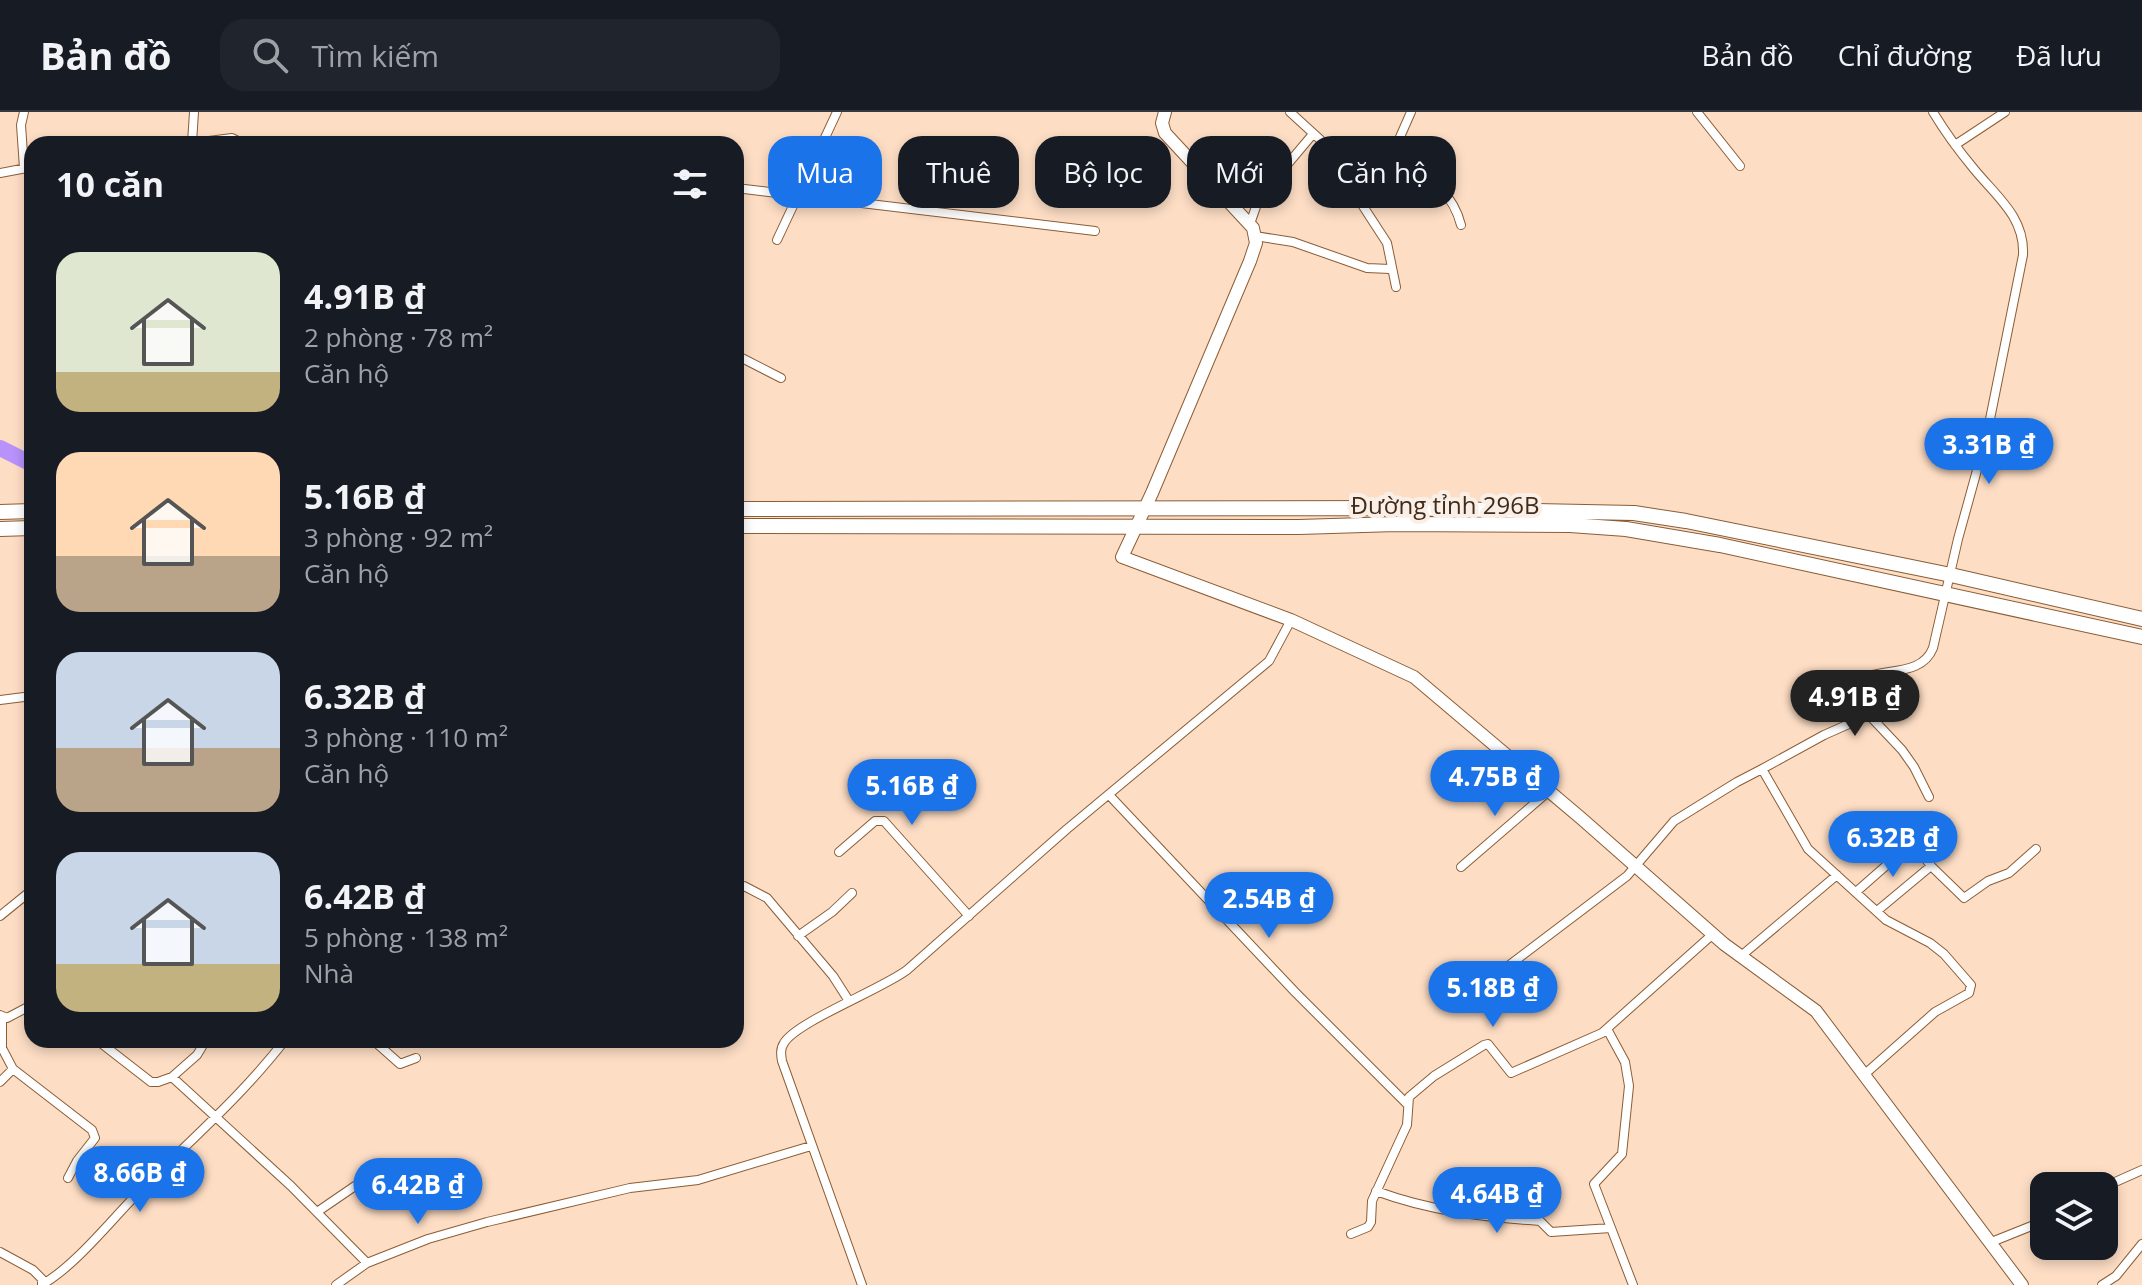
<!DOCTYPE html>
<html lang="vi">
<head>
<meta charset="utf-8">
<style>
	body { margin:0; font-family:"Open Sans",sans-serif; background:#20242c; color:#f1f3f6; height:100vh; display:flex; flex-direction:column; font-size:30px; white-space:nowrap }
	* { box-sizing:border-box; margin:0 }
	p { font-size:26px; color:#9ea1a6 }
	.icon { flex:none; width:44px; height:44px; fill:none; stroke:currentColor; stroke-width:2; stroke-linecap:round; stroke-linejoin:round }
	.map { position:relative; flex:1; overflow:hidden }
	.panel { position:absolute; left:24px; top:24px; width:720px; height:912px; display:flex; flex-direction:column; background:#171b24; border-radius:24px; box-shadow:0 4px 12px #0003 }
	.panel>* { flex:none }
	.top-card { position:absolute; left:768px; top:24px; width:760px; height:72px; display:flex; gap:16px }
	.tools { position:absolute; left:2030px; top:1060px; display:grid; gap:16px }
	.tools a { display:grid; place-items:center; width:88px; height:88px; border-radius:16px; background:#171b24; box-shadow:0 4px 12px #0003; font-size:40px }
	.price { position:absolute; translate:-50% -68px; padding:0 18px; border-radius:28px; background:#1a73e8; color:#fff; font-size:26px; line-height:52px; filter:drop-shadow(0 2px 4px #0008) }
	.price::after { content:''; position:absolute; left:50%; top:48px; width:24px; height:18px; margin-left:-12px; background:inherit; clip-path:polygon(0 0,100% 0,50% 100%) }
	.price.active { background:#222; color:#fff }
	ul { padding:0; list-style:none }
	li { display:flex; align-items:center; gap:24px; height:200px; padding:0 32px }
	li span { display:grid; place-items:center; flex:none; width:224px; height:160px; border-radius:24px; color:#555 }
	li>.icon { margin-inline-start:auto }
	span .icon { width:96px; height:96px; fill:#fffc; stroke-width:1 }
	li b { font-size:34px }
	h2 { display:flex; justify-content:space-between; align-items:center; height:96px; padding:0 32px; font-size:34px }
	.pill { padding:0 28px; border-radius:24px; background:#171b24; box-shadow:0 4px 12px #0003; font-size:28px; line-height:72px }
	.pill.active { background:#1a73e8; color:#fff }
	header { display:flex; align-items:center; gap:48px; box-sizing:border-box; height:112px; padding:0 40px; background:#171b24; border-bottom:2px solid #363941 }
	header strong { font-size:38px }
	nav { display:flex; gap:44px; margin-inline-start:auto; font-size:28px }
	.search { width:560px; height:72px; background:#20242c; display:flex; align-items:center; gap:20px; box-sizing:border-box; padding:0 28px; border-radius:24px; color:#9ea1a6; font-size:30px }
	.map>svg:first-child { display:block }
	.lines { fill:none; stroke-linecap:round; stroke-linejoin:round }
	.river { stroke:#b891fa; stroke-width:16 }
	.street-casing { stroke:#8b5d35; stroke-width:10 }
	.secondary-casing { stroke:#8b5d35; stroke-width:14 }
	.primary-casing { stroke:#8b5d35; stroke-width:16 }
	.street { stroke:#fff; stroke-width:8 }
	.secondary { stroke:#fff; stroke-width:12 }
	.primary { stroke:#fff; stroke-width:14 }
	.labels { text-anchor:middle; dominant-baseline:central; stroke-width:8; stroke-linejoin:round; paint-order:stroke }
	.street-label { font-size:24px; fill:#412c1c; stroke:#faefe6 }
</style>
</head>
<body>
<header>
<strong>Bản đồ</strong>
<div class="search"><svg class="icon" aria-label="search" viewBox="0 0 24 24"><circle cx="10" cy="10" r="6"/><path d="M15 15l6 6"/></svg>Tìm kiếm</div>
<nav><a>Bản đồ</a><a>Chỉ đường</a><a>Đã lưu</a></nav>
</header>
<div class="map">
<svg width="2142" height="1173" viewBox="0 0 2142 1173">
	<rect width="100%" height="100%" fill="#fdddc4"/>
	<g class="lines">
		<!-- river -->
		<path class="river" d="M 0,336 L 32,352"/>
		<defs>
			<path id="street" d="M 24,0 L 21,13 L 24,56
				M 1290,0 L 1325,32 L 1338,33 L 1377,60 L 1377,65 L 1361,91 L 1387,131 L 1396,175
				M 1697,0 L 1740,54
				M 192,31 L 194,0
				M 186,32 L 232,26 L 244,32
				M 1955,33 L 2005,0
				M 1392,43 C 1423,64 1451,74 1461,113
				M 1377,60 L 1393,41 L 1411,0
				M 0,61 L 32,55
				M 736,76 L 1095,119
				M 1250,112 L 1259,86 L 1313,22
				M 1255,124 L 1293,130 L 1367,156 L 1390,157
				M 777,128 L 837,0
				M 736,243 L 781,266
				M 0,588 L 32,584
				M 1869,603 L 1870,592 L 1863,566 C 1886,556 1922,564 1933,536 L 1958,427 L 1987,322 L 2023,143 C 2025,105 1996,84 1974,57 C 1959,39 1945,20 1933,0
				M 1762,657 L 1824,623 L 1869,603 L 1902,638 L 1914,655 L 1929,685
				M 1110,684 L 1295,880 L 1407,992
				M 839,740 L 875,709 L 884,709 L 969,804
				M 1461,755 L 1549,679
				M 736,779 L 744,774 L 767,786 L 833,864 L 849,889
				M 1856,780 L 1913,730 L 1931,754
				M 1877,799 L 1931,754 L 1964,786 L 1988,769 L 2009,761 L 2036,737
				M 0,804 L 32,778
				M 798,824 L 832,800 L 852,781
				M 1741,844 L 1837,763
				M 1487,870 L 1627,764 L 1674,709 L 1737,670 L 1762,657 L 1808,737 L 1886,808 L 1930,831 L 1944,842 L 1971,873 L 1969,881 L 1935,900 L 1865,962
				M 0,903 L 7,906 L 26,896 L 32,897
				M 1607,917 L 1625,950 L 1629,974 L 1622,1042 L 1594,1072 L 1611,1116
				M 97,928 L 151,970 L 158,970 L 172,965 L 291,1074 L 367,1151 L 428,1127 L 487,1110 L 630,1076 L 698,1068 L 811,1034
				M 373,928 L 400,952 L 416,946
				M 13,957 L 92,1018 L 95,1026 L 77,1049 L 68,1066
				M 172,965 L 197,943 L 206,928
				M 0,970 L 13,957 L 2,936 L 2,904
				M 2104,1075 L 2142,1058
				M 1376,1079 C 1430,1099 1483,1105 1540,1109 L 1551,1120 L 1611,1116 L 1633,1173
				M 317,1100 L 355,1074
				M 1351,1122 L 1368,1115 L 1371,1110 L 1372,1089 L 1407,1013 L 1409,985 L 1434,964 L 1484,933 L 1488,932 L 1511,961 L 1602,921 L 1713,822
				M 1989,1131 L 2044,1109
				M 0,1140 L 33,1158 L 42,1167 L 42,1173
				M 43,1172 C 76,1153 112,1107 140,1079 C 189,1029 242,984 285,928
				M 336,1173 L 367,1151
				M 862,1173 L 782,949 C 781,943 780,937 784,931 C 796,910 882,877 907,858 L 1067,717 L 1269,549 L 1291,508
				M 2102,1173 L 2116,1164 L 2142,1132"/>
			<path id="secondary" d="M 1165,0 L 1162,11 L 1165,21 L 1253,116 L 1256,131 L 1250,149 L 1152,381 L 1122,445 L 1291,508 L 1414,565 L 1582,707 L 1724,832 L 1816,899 L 2022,1173"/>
			<path id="primary" d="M 736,397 L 1400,396 L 1634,401 L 1686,409 L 1951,463 L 2142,507
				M 0,400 L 32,399
				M 736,414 L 1299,415 L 1396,412 L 1570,413 L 1626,417 L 1720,433 L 2142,525
				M 0,417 L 32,416"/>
		</defs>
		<!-- street casing -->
		<use href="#street" class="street-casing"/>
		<!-- secondary casing -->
		<use href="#secondary" class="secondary-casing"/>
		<!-- primary casing -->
		<use href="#primary" class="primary-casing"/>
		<!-- street -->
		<use href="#street" class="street"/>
		<!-- secondary -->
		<use href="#secondary" class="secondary"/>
		<!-- primary -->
		<use href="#primary" class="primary"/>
	</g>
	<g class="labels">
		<!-- street labels -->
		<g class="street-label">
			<text x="1445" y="392">Đường tỉnh 296B</text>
		</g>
	</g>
</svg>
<div class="tools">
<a><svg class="icon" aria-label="layers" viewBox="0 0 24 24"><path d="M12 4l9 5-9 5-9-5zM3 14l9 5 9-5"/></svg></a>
</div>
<b class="price" style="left:1989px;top:374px">3.31B ₫</b>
<b class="price active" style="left:1855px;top:626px">4.91B ₫</b>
<b class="price" style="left:1495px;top:706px">4.75B ₫</b>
<b class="price" style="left:912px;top:715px">5.16B ₫</b>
<b class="price" style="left:1893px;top:767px">6.32B ₫</b>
<b class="price" style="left:1269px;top:828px">2.54B ₫</b>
<b class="price" style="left:1493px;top:917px">5.18B ₫</b>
<b class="price" style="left:140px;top:1102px">8.66B ₫</b>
<b class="price" style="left:418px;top:1114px">6.42B ₫</b>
<b class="price" style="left:1497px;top:1123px">4.64B ₫</b>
<div class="top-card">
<a class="pill active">Mua</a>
<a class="pill">Thuê</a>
<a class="pill">Bộ lọc</a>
<a class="pill">Mới</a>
<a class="pill">Căn hộ</a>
</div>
<section class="panel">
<h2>10 căn<svg class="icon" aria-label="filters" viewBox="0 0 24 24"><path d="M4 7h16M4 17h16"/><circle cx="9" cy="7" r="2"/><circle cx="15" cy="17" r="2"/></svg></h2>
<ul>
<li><span style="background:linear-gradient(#dfe7d0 75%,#c2b280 0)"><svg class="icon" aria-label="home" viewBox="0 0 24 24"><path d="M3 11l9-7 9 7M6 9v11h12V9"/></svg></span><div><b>4.91B ₫</b><p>2 phòng · 78 m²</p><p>Căn hộ</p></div></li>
<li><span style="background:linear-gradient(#ffd9b3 65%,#b9a48a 0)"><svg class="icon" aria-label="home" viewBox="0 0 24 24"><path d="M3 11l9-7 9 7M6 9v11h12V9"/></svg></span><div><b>5.16B ₫</b><p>3 phòng · 92 m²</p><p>Căn hộ</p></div></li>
<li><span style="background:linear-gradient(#c9d6e8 60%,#b9a48a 0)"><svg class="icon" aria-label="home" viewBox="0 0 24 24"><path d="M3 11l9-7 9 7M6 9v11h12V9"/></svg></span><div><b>6.32B ₫</b><p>3 phòng · 110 m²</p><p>Căn hộ</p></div></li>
<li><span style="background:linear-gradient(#c9d6e8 70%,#c2b280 0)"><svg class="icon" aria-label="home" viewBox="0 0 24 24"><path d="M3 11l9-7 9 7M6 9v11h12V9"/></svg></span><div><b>6.42B ₫</b><p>5 phòng · 138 m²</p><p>Nhà</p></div></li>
</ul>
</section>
</div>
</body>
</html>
